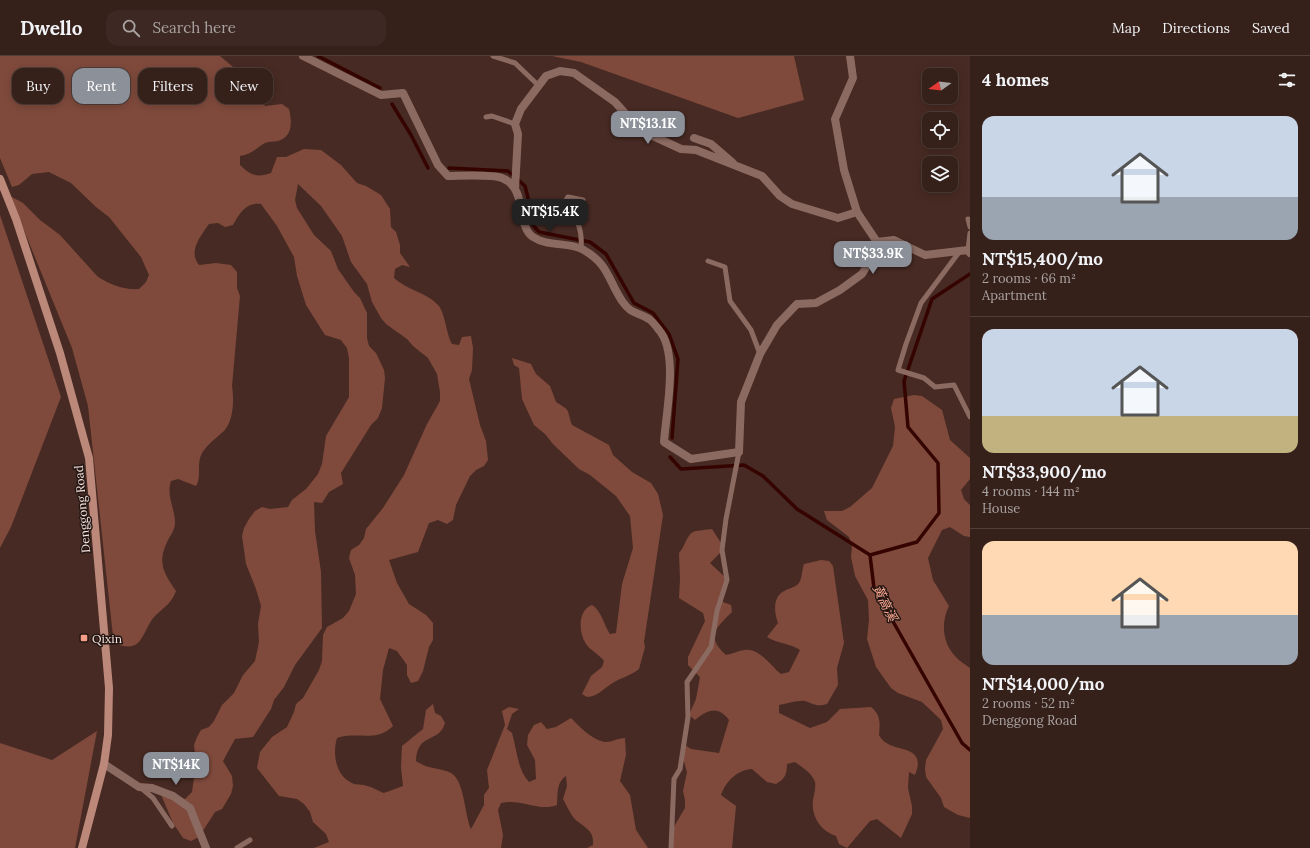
<!DOCTYPE html>
<html lang="en">
<head>
<meta charset="utf-8">
<style>
	body { margin:0; font-family:Lora,"Noto Sans TC",serif; background:#3d2823; color:#f1f3f6; height:100vh; display:flex; flex-direction:column; font-size:15px; white-space:nowrap }
	* { box-sizing:border-box; margin:0 }
	p { font-size:13px; color:#aaa3a2 }
	.icon { flex:none; width:22px; height:22px; fill:none; stroke:currentColor; stroke-width:2; stroke-linecap:round; stroke-linejoin:round }
	.map { position:relative; flex:1; overflow:hidden }
	.drawer { display:flex; flex-direction:column; background:#35201a; width:340px }
	.drawer>* { flex:none }
	.banner { position:absolute; left:12px; top:12px; width:380px; height:36px; display:flex; gap:8px }
	.needle { width:26px; rotate:255deg }
	.controls { position:absolute; left:922px; top:12px; display:grid; gap:8px }
	.controls a { display:grid; place-items:center; width:36px; height:36px; border-radius:8px; background:#35201a; box-shadow:0 2px 10px #0003,0 0 0 1px #4f3e39; font-size:20px }
	.price { position:absolute; translate:-50% -34px; padding:0 9px; border-radius:8px; background:#8c9099; color:#fff; font-size:13px; line-height:26px; filter:drop-shadow(0 1px 2px #0008) }
	.price::after { content:''; position:absolute; left:50%; top:24px; width:12px; height:9px; margin-left:-6px; background:inherit; clip-path:polygon(0 0,100% 0,50% 100%) }
	.price.on { background:#222; color:#fff }
	ul { padding:0; list-style:none }
	li { display:grid; align-content:center; gap:8px; height:212px; padding:0 12px }
	li+li { border-top:1px solid #4f3e39 }
	li span { display:grid; place-items:center; height:124px; border-radius:12px; color:#555 }
	li>.icon { margin-inline-start:auto }
	span .icon { width:72px; height:72px; fill:#fffc; stroke-width:1 }
	li b { font-size:17px }
	h2 { display:flex; justify-content:space-between; align-items:center; height:48px; padding:0 12px; font-size:17px }
	.chip { padding:0 14px; border-radius:12px; background:#35201a; box-shadow:0 2px 10px #0003,0 0 0 1px #4f3e39; font-size:14px; line-height:36px }
	.chip.on { background:#8c9099; color:#fff }
	header { display:flex; align-items:center; gap:24px; box-sizing:border-box; height:56px; padding:0 20px; background:#35201a; border-bottom:1px solid #4f3e39 }
	header strong { font-size:19px }
	nav { display:flex; gap:22px; margin-inline-start:auto; font-size:14px }
	.search { width:280px; height:36px; background:#3d2823; display:flex; align-items:center; gap:10px; box-sizing:border-box; padding:0 14px; border-radius:12px; color:#aaa3a2; font-size:15px }
	main { display:flex; flex:1; min-height:0 }
	.map>svg:first-child { display:block }
	.green { fill:#7f4a3c }
	.lines { fill:none; stroke-linecap:round; stroke-linejoin:round }
	.stream { stroke:#350400; stroke-width:3.5 }
	.lane { stroke:#8b6a61; stroke-width:5 }
	.street { stroke:#8b6a61; stroke-width:8 }
	.secondary { stroke:#bc887a; stroke-width:8 }
	.poi-dot { fill:#f49e88; stroke:#241713; stroke-width:1.5 }
	.labels { text-anchor:middle; dominant-baseline:central; stroke-width:3; stroke-linejoin:round; paint-order:stroke }
	.street-label { font-size:12px; fill:#f4e1dc; stroke:#241713 }
	.poi-label { font-size:12px; fill:#f4e1dc; stroke:#241713; text-anchor:start }
	.water-label { font-size:13px; font-style:italic; fill:#fba893; stroke:#241713 }
</style>
</head>
<body>
<header>
<strong>Dwello</strong>
<div class="search"><svg class="icon" aria-label="search" viewBox="0 0 24 24"><circle cx="10" cy="10" r="6"/><path d="M15 15l6 6"/></svg>Search here</div>
<nav><a>Map</a><a>Directions</a><a>Saved</a></nav>
</header>
<main>
<div class="map">
<svg width="970" height="792" viewBox="0 0 970 792">
	<rect width="100%" height="100%" fill="#472a23"/>
	<!-- green -->
	<path class="green" d="M 0,0 L 220,0 L 251,26 L 265,50 L 282,48 L 289,53 C 292,65 293,81 278,85 C 273,86 270,85 265,87 C 256,92 251,99 240,100 L 240,109 C 250,119 257,122 271,117 L 277,101 L 286,101 L 304,93 L 321,94 L 341,109 L 357,127 L 366,130 L 381,139 L 390,153 L 391,171 L 396,176 L 400,189 L 400,197 L 410,211 L 402,209 L 395,213 L 394,222 C 407,234 426,236 438,249 C 445,256 446,277 452,288 L 459,289 L 462,281 L 471,280 L 473,292 L 472,314 L 469,323 L 480,369 L 486,385 L 488,404 L 484,410 L 476,414 L 470,420 L 456,449 L 453,464 L 447,468 L 438,464 L 429,467 L 418,496 L 389,504 L 397,527 L 409,548 L 426,559 L 433,567 L 433,584 L 429,591 L 423,615 L 418,625 L 411,627 L 407,619 L 407,609 L 397,595 L 389,592 L 383,614 L 380,643 L 393,670 C 377,687 356,675 337,682 C 332,699 336,721 354,728 C 358,729 363,728 367,730 C 373,731 378,735 384,737 L 403,730 L 401,711 L 402,690 L 423,673 L 426,654 L 433,648 L 435,657 L 441,660 L 445,667 C 439,688 417,676 416,705 C 430,714 436,711 449,716 C 465,722 464,758 471,773 L 484,749 L 484,739 L 489,732 L 487,714 L 505,669 L 502,655 L 509,651 L 519,653 L 512,658 L 507,673 L 512,677 C 517,693 517,713 529,726 L 536,723 L 535,704 L 527,689 L 528,679 L 534,669 L 541,666 L 547,673 L 556,671 L 571,662 C 580,671 593,685 606,686 C 612,686 618,682 625,682 L 626,699 L 620,725 L 630,739 L 636,774 L 648,792 L 587,792 L 593,789 C 594,775 587,773 577,765 C 571,760 567,750 563,743 L 567,730 L 566,720 C 556,727 558,738 557,749 C 539,756 520,742 501,747 L 498,754 L 503,779 L 501,792 L 314,792 L 329,786 L 326,778 L 313,766 L 310,756 L 304,748 L 297,743 L 279,740 L 257,712 L 260,696 L 272,681 L 287,671 L 294,656 L 296,648 L 303,642 L 319,614 L 322,605 L 323,579 L 327,571 L 343,562 L 349,555 L 356,538 L 355,519 L 349,502 L 351,494 L 359,489 L 364,482 L 366,473 L 383,452 L 404,419 L 427,368 L 440,345 L 440,336 L 437,318 L 428,302 L 413,290 L 407,283 L 386,268 L 381,262 L 372,246 L 367,228 L 351,206 L 342,180 L 321,150 L 298,128 L 295,144 L 297,152 L 314,179 L 331,195 L 338,213 L 354,236 L 360,242 L 367,257 L 367,282 L 369,290 L 376,297 L 384,314 L 385,322 L 382,352 L 378,362 L 371,369 L 341,417 L 343,428 L 329,436 L 322,447 L 314,446 L 315,475 L 321,516 L 322,572 L 295,609 L 284,631 L 274,644 L 271,653 L 253,681 L 235,683 L 223,705 L 232,720 L 233,730 L 231,738 L 222,753 L 215,756 L 199,781 L 191,785 L 183,782 L 173,767 L 162,741 L 164,733 L 175,742 L 185,743 L 192,736 L 196,707 L 194,689 L 197,681 L 201,674 L 209,671 L 214,665 L 222,649 L 234,637 L 243,619 L 255,605 L 259,586 L 258,568 L 261,550 L 256,533 L 246,508 L 242,480 L 244,472 L 249,463 L 255,455 L 262,451 L 270,453 L 288,451 L 292,444 L 306,433 L 318,418 L 322,408 L 326,380 L 349,341 L 349,302 L 347,292 L 341,284 L 325,279 L 306,249 L 297,220 L 294,201 L 277,170 L 261,148 C 246,146 240,157 233,169 L 225,171 L 218,167 L 209,168 C 200,181 188,195 199,209 L 216,207 L 231,209 L 237,216 L 237,232 L 240,240 L 232,330 C 234,343 234,364 224,375 C 216,382 208,388 202,397 C 196,408 202,420 196,430 L 178,423 L 171,425 C 166,440 175,452 175,467 C 175,473 171,479 168,484 C 157,506 163,516 176,535 C 172,546 166,550 157,558 C 142,571 145,599 117,588 L 113,580 L 88,350 L 72,292 L 10,140 L 23,147 L 40,164 L 60,179 L 98,221 C 111,229 124,234 139,233 L 146,226 L 149,219 L 141,201 L 109,161 L 96,151 L 71,127 L 49,116 L 32,118 L 19,129 L 12,131 L 0,102 Z
		M 552,0 L 794,0 L 804,44 L 738,62 L 581,6 Z
		M 0,159 L 61,341 L 11,471 L 0,492 Z
		M 512,302 L 531,308 L 536,318 L 550,330 L 556,346 C 572,356 566,352 572,369 L 609,389 L 613,399 L 632,416 L 651,427 L 658,438 L 663,459 L 644,586 L 645,591 L 639,613 C 630,620 620,622 611,628 C 602,634 598,640 587,641 L 582,638 L 591,620 L 602,611 L 604,605 C 599,598 591,595 586,588 C 578,576 578,554 592,549 C 601,554 604,569 610,578 L 616,577 L 622,528 L 633,492 L 630,460 L 616,440 L 590,419 L 579,413 L 553,388 L 545,378 L 534,369 L 522,343 L 519,312 L 514,309 Z
		M 914,339 L 922,340 L 942,354 L 950,384 L 970,402 L 970,423 L 961,434 L 964,443 L 970,449 L 970,481 L 964,480 L 950,471 L 942,474 L 928,502 L 933,524 L 949,550 C 941,566 942,586 955,600 C 959,605 965,608 970,612 L 970,762 L 958,759 L 944,751 L 941,742 L 926,721 L 925,713 L 926,704 L 943,673 L 941,664 L 922,646 L 898,637 L 891,632 L 876,611 L 867,583 L 869,564 L 868,544 L 855,520 L 851,501 L 852,490 L 849,481 L 827,464 L 824,455 L 842,455 L 850,451 L 872,432 L 893,390 L 895,371 L 891,352 L 894,343 Z
		M 712,473 L 721,487 L 722,495 L 710,507 L 726,522 L 723,537 L 723,546 L 731,549 L 732,556 C 716,572 705,580 726,599 C 732,598 738,595 744,594 C 759,591 771,610 781,618 L 789,616 L 800,594 C 790,587 778,588 767,581 L 778,567 C 774,556 772,540 786,534 C 790,532 796,531 799,527 C 802,523 802,513 804,508 L 821,504 L 829,505 L 833,510 L 844,587 L 837,612 L 838,629 L 827,648 C 817,651 814,648 805,645 C 799,644 785,648 779,649 L 779,657 L 810,672 L 827,666 L 840,653 L 871,651 C 881,659 880,667 879,679 C 880,681 883,685 885,686 C 898,696 927,690 915,719 L 909,716 L 908,732 L 912,750 L 912,758 L 901,782 L 877,763 L 870,765 L 847,792 L 839,788 L 836,780 C 821,775 811,761 813,744 C 814,739 816,731 815,726 C 812,717 802,711 795,706 L 787,708 C 787,718 785,723 776,728 L 767,726 L 752,713 C 737,714 726,725 721,739 L 736,750 L 732,792 L 671,792 L 672,774 L 685,752 L 685,744 L 683,735 L 687,716 L 682,699 L 685,689 L 691,693 L 719,697 L 729,664 C 718,649 707,654 695,664 L 689,659 L 696,643 L 700,621 L 688,609 L 688,601 L 705,565 L 703,557 L 679,542 L 680,523 L 679,497 C 685,491 686,480 693,476 C 698,474 707,474 712,473 Z
		M 97,675 L 75,792 L 0,792 L 0,687 L 52,704 Z"/>
	<g class="lines">
		<!-- stream -->
		<path class="stream" d="M 318,0 L 380,32
			M 392,48 L 411,79 L 428,112
			M 449,112 L 508,115 L 525,130 L 528,142 L 531,167 L 539,176 L 590,186 L 606,198 L 634,247 L 653,257 L 669,278 L 678,303 L 672,382
			M 670,401 L 681,413 L 744,409 L 763,420 L 797,453 L 870,499
			M 870,499 L 917,486 L 939,457 L 938,407 L 908,371 L 904,325 L 932,243 L 970,218
			M 870,499 L 874,532 L 962,687 L 970,694"/>
		<!-- lane -->
		<path class="lane" d="M 493,0 L 515,7 L 539,30
			M 486,61 L 492,60 L 515,68
			M 968,163 L 970,171
			M 581,192 C 583,173 576,161 566,144 L 568,141 L 583,144
			M 968,194 L 970,177
			M 960,195 L 921,247 L 906,288 L 898,314 L 924,322 L 935,331 L 954,329 L 970,361
			M 708,205 L 725,211 L 730,245 L 751,274 L 760,298
			M 140,731 L 153,742 L 172,770
			M 237,792 L 250,784
			M 671,792 L 674,723 L 680,713 L 688,661 L 687,626 L 711,591 L 717,555 L 727,524 L 722,494 L 726,463 L 739,396"/>
		<!-- street -->
		<path class="street" d="M 303,0 L 381,39 L 403,37 L 438,109 L 448,120 C 460,120 491,118 502,122 C 528,132 516,170 533,181 C 548,191 568,186 582,193 C 609,208 607,222 622,245 C 632,259 636,255 649,263 C 652,265 656,270 659,274 C 679,297 666,356 664,386 L 691,403 L 739,396 L 741,346 L 760,298 L 777,269 L 797,248 L 816,247 L 840,234 L 862,218 L 872,202 L 877,186 L 857,156 L 844,114 L 835,63 L 853,22 L 850,0
			M 694,82 L 711,88 L 733,107
			M 515,133 L 518,78 L 515,68 L 521,53 L 546,20 L 560,15 L 574,17 L 615,46 L 640,74 L 681,93 L 696,94 L 762,120 L 780,140 L 792,148 L 838,162 L 857,156
			M 877,186 L 894,184 L 925,199 L 968,194 L 970,197
			M 104,708 L 139,731 L 152,732 L 173,740 L 190,752 L 206,792"/>
		<!-- secondary -->
		<path class="secondary" d="M 0,123 L 16,163 L 60,297 L 89,402 L 109,632 L 108,679 L 104,708 L 82,792"/>
	</g>
	<!-- markers -->
	<rect class="poi-dot" x="80" y="578" width="8" height="8" rx="2"/>
	<g class="labels">
		<!-- street labels -->
		<g class="street-label">
			<text transform="translate(82 453) rotate(-95)">Denggong Road</text>
		</g>
		<!-- poi labels -->
		<g class="poi-label">
			<text x="92" y="582">Qixin</text>
		</g>
		<!-- water labels -->
		<g class="water-label">
			<text transform="translate(885 547) rotate(64)">黃高溪</text>
		</g>
	</g>
</svg>
<div class="controls">
<a><svg class="needle" viewBox="-14 -14 28 28"><path d="M0-13l5 13h-10z" fill="#e53935"/><path d="M0 13l5-13h-10z" fill="#aaa3a2"/></svg></a>
<a><svg class="icon" aria-label="locate" viewBox="0 0 24 24"><circle cx="12" cy="12" r="6"/><path d="M12 2v4M12 18v4M2 12h4M18 12h4"/></svg></a>
<a><svg class="icon" aria-label="layers" viewBox="0 0 24 24"><path d="M12 4l9 5-9 5-9-5zM3 14l9 5 9-5"/></svg></a>
</div>
<b class="price" style="left:648px;top:89px">NT$13.1K</b>
<b class="price on" style="left:550px;top:177px">NT$15.4K</b>
<b class="price" style="left:873px;top:219px">NT$33.9K</b>
<b class="price" style="left:176px;top:730px">NT$14K</b>
<div class="banner">
<a class="chip">Buy</a>
<a class="chip on">Rent</a>
<a class="chip">Filters</a>
<a class="chip">New</a>
</div>
</div>
<section class="drawer">
<h2>4 homes<svg class="icon" aria-label="filters" viewBox="0 0 24 24"><path d="M4 7h16M4 17h16"/><circle cx="9" cy="7" r="2"/><circle cx="15" cy="17" r="2"/></svg></h2>
<ul>
<li><span style="background:linear-gradient(#c9d6e8 65%,#9aa5b1 0)"><svg class="icon" aria-label="home" viewBox="0 0 24 24"><path d="M3 11l9-7 9 7M6 9v11h12V9"/></svg></span><div><b>NT$15,400/mo</b><p>2 rooms · 66 m²</p><p>Apartment</p></div></li>
<li><span style="background:linear-gradient(#c9d6e8 70%,#c2b280 0)"><svg class="icon" aria-label="home" viewBox="0 0 24 24"><path d="M3 11l9-7 9 7M6 9v11h12V9"/></svg></span><div><b>NT$33,900/mo</b><p>4 rooms · 144 m²</p><p>House</p></div></li>
<li><span style="background:linear-gradient(#ffd9b3 60%,#9aa5b1 0)"><svg class="icon" aria-label="home" viewBox="0 0 24 24"><path d="M3 11l9-7 9 7M6 9v11h12V9"/></svg></span><div><b>NT$14,000/mo</b><p>2 rooms · 52 m²</p><p>Denggong Road</p></div></li>
</ul>
</section>
</main>
</body>
</html>
